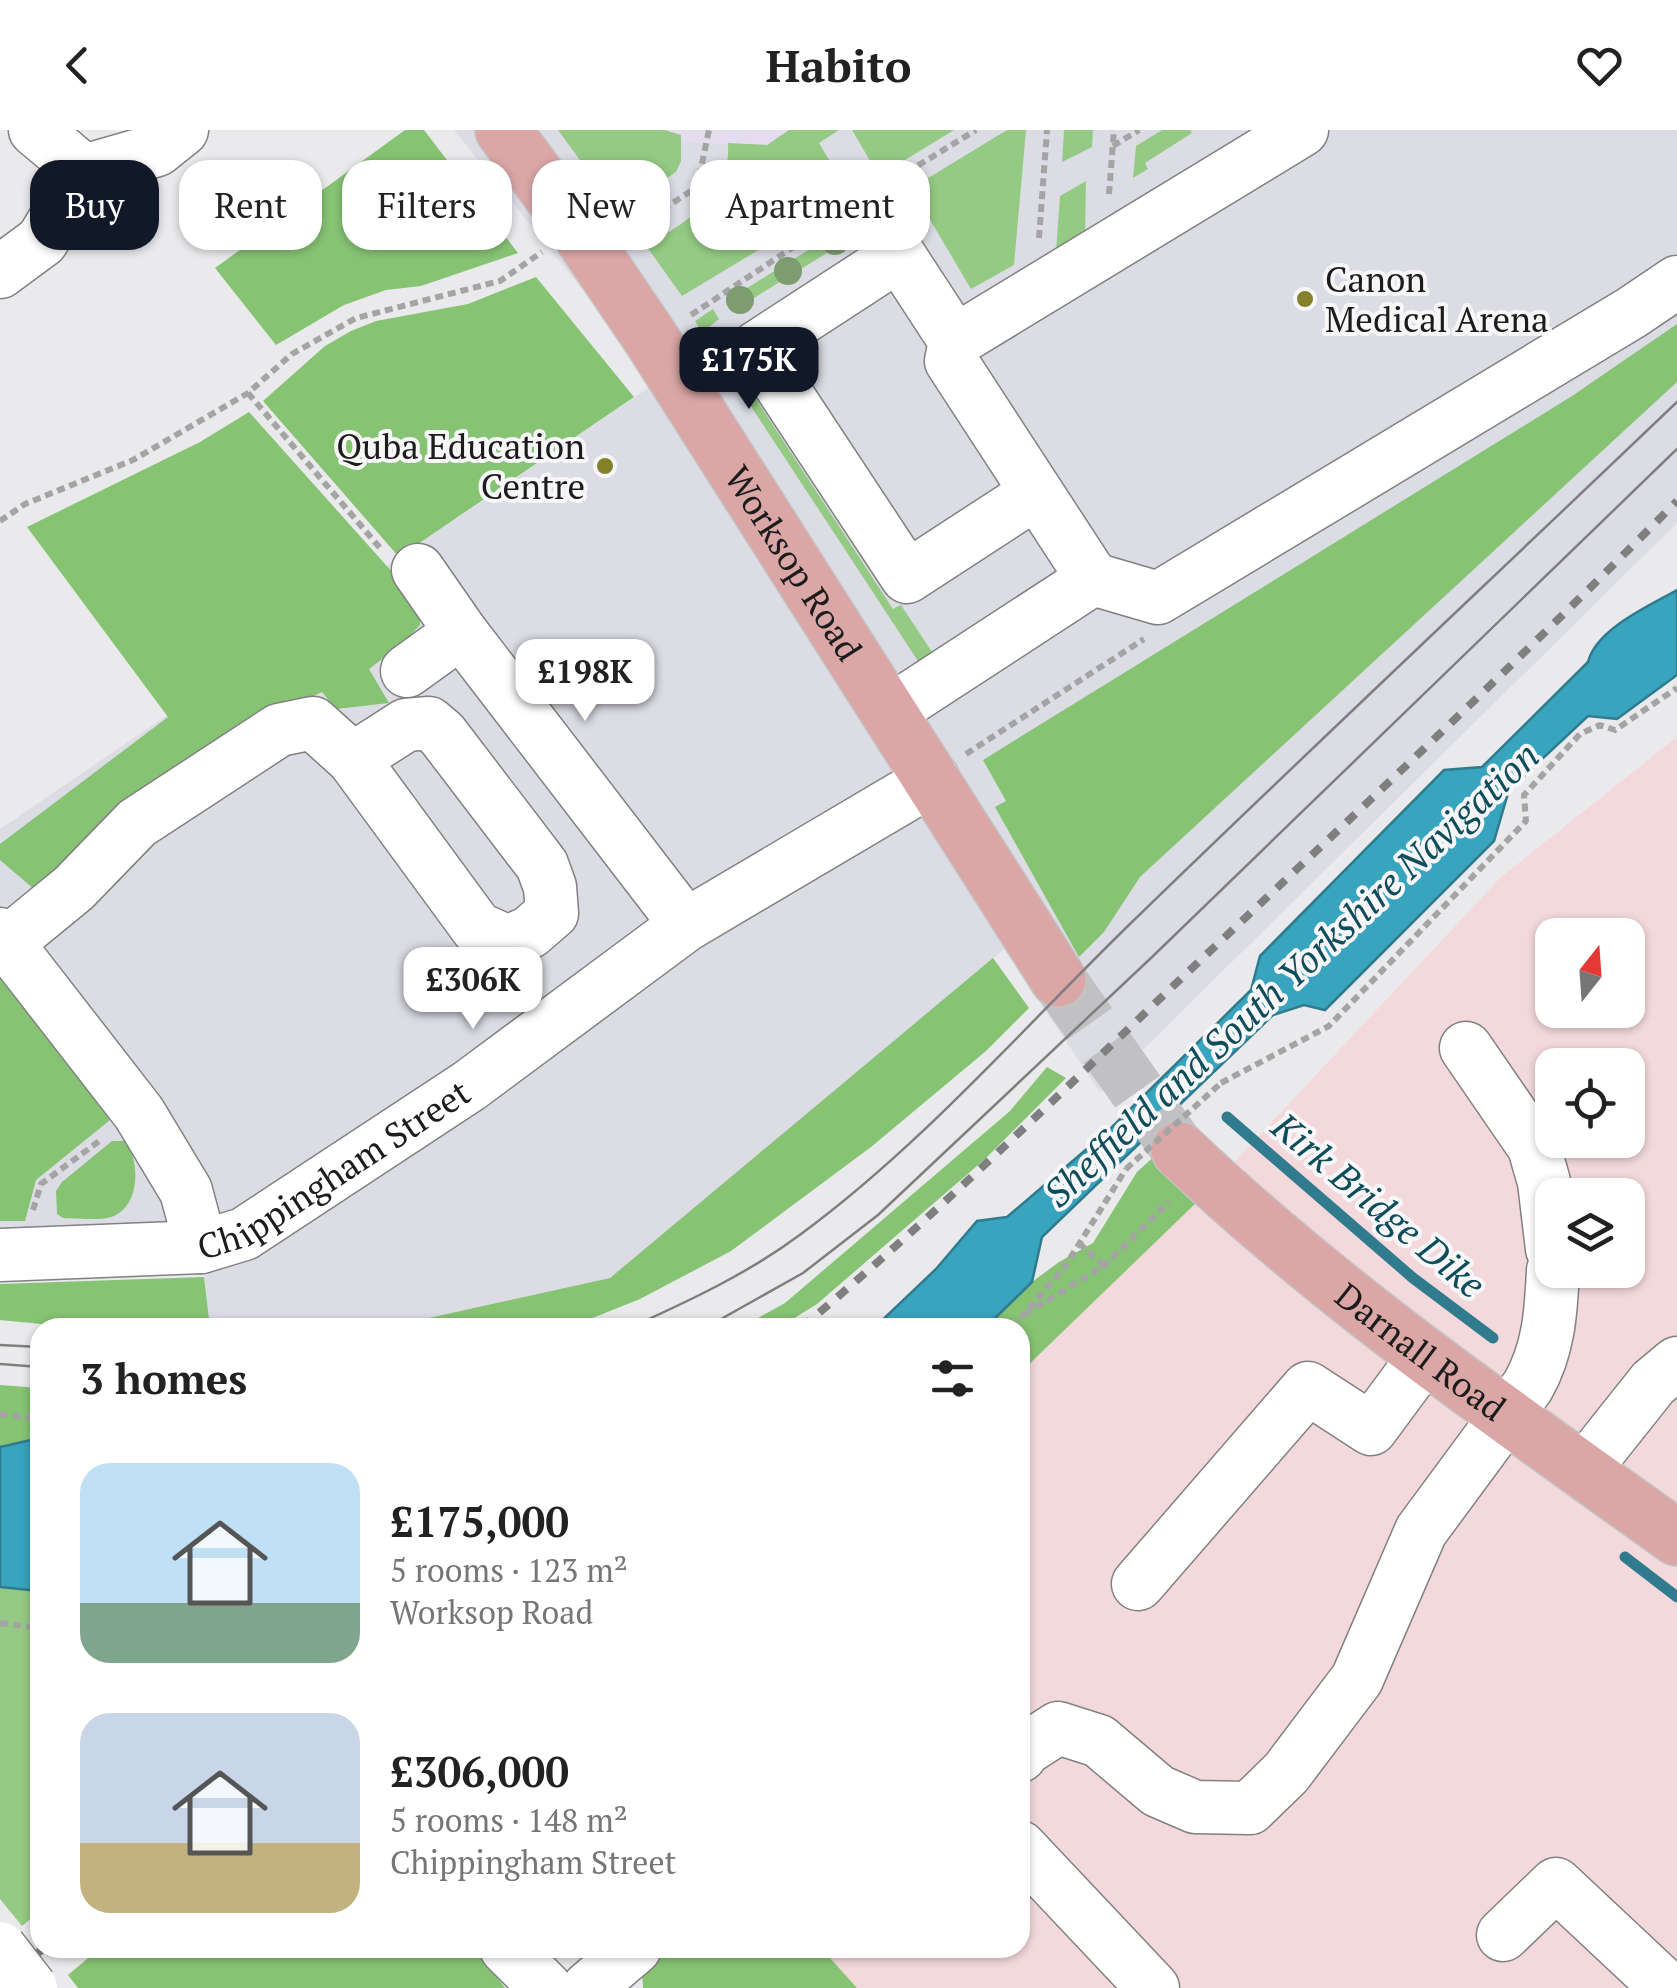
<!DOCTYPE html>
<html lang="en">
<head>
<meta charset="utf-8">
<style>
	body { margin:0; font-family:"PT Serif",serif; background:#f2f2f2; color:#222; height:100vh; display:flex; flex-direction:column; font-size:38px; white-space:nowrap }
	* { box-sizing:border-box; margin:0 }
	p { font-size:32px; color:#767676 }
	.icon { flex:none; width:55px; height:55px; fill:none; stroke:currentColor; stroke-width:2; stroke-linecap:round; stroke-linejoin:round }
	.map { position:relative; flex:1; overflow:hidden }
	.panel { position:absolute; left:30px; top:1188px; width:1000px; height:640px; display:flex; flex-direction:column; background:#fff; border-radius:30px; box-shadow:0 2px 8px #0004 }
	.panel>* { flex:none }
	.top-card { position:absolute; left:30px; top:30px; width:1000px; height:90px; display:flex; gap:20px }
	.needle { width:65px; rotate:17deg }
	.tools { position:absolute; left:1535px; top:788px; display:grid; gap:20px }
	.tools a { display:grid; place-items:center; width:110px; height:110px; border-radius:20px; background:#fff; box-shadow:0 2px 8px #0004; font-size:50px }
	.price { position:absolute; translate:-50% -85px; padding:0 22px; border-radius:20px; background:#fff; color:#222; font-size:32px; line-height:65px; filter:drop-shadow(0 2px 5px #0008) }
	.price::after { content:''; position:absolute; left:50%; top:60px; width:30px; height:22px; margin-left:-15px; background:inherit; clip-path:polygon(0 0,100% 0,50% 100%) }
	.price.active { background:#111827; color:#fff }
	ul { padding:0; list-style:none }
	li { display:flex; align-items:center; gap:30px; height:250px; padding:0 50px }
	li span { display:grid; place-items:center; flex:none; width:280px; height:200px; border-radius:30px; color:#555 }
	li>.icon { margin-inline-start:auto }
	span .icon { width:120px; height:120px; fill:#fffc; stroke-width:1 }
	li b { font-size:42px }
	h2 { display:flex; justify-content:space-between; align-items:center; height:120px; padding:0 50px; font-size:42px }
	.pill { padding:0 35px; border-radius:30px; background:#fff; box-shadow:0 2px 8px #0004; font-size:35px; line-height:90px }
	.pill.active { background:#111827; color:#fff }
	header { display:flex; justify-content:space-between; align-items:center; height:130px; padding:0 50px; background:#fff; font-size:45px; font-weight:700 }
	.map>svg:first-child { display:block }
	.built { fill:#dcdce5 }
	.industrial { fill:#f4d9dc; fill-rule:evenodd }
	.education { fill:#e6dcf0 }
	.green { fill:#94ca83 }
	.forest { fill:#86c373 }
	.water { fill:#39a4be; stroke:#307b8e; stroke-width:2.5 }
	.lines { fill:none; stroke-linecap:round; stroke-linejoin:round }
	.stream { stroke:#307b8e; stroke-width:11 }
	.major-tunnel { stroke:#c1c1c3; stroke-width:55; stroke-dasharray:55 28; stroke-linecap:butt }
	.minor-casing { stroke:#818182; stroke-width:55 }
	.major-casing { stroke:#c4c4c4; stroke-width:58 }
	.path { stroke:#a4a4a5; stroke-width:6; stroke-dasharray:8 5; stroke-linecap:butt }
	.minor { stroke:#fff; stroke-width:52 }
	.major { stroke:#daa6a6; stroke-width:55 }
	.tram { stroke:#7f7f80; stroke-width:2.5 }
	.rail { stroke:#7f7f80; stroke-width:8; stroke-dasharray:12 12; stroke-linecap:butt }
	.minor-bridge-casing { stroke:#818182; stroke-width:55; stroke-linecap:butt }
	.path-bridge { stroke:#a4a4a5; stroke-width:6; stroke-dasharray:8 5; stroke-linecap:butt }
	.minor-bridge { stroke:#fff; stroke-width:52 }
	.tree { fill:#7d9c6f }
	.poi-dot { fill:#838129; stroke:#f7f7f9; stroke-width:4 }
	.labels { text-anchor:middle; dominant-baseline:central; stroke-width:8; stroke-linejoin:round; paint-order:stroke }
	.poi-label { font-size:35px; fill:#1c1c1d; stroke:#f7f7f9; text-anchor:start }
	.street-label { font-size:35px; fill:#1c1c1d; stroke:#f7f7f9 }
	.water-label { font-size:38px; font-style:italic; fill:#104d5b; stroke:#f7f7f9 }
</style>
</head>
<body>
<header><svg class="icon" aria-label="back" viewBox="0 0 24 24"><path d="M15 5l-7 7 7 7"/></svg>Habito<svg class="icon" aria-label="heart" viewBox="0 0 24 24"><path d="M12 20l-8-8c-3-5 5-10 8-4 3-6 11-1 8 4z"/></svg></header>
<div class="map">
<svg width="1677" height="1858" viewBox="0 0 1677 1858">
	<rect width="100%" height="100%" fill="#eaeaec"/>
	<!-- built -->
	<path class="built" d="M 454,0 L 1677,0 L 1677,393 L 1100,962 L 1004,819 L 767,1026 L 610,1148 L 387,1197 L 210,1197 L 201,1117 L 0,1125 L 0,699 L 657,252 Z"/>
	<!-- industrial -->
	<path class="industrial" d="M 1677,607 L 1677,1858 L 857,1858 L 821,1818 L 1020,1818 L 1020,1243 L 1196,1073 L 1501,747 ZM 1552,805 L 1628,805 L 1628,880 L 1552,880 ZM 1552,935 L 1628,935 L 1628,1010 L 1552,1010 ZM 1552,1065 L 1628,1065 L 1628,1140 L 1552,1140 Z"/>
	<!-- education -->
	<path class="education" d="M 588,0 L 789,0 L 767,15 L 595,10 Z"/>
	<!-- green -->
	<path class="green" d="M 558,0 L 665,0 L 681,5 L 681,31 L 676,42 L 617,81 Z
		M 789,0 L 839,0 L 819,13 L 850,65 L 682,166 L 647,117 C 688,88 731,70 728,13 L 767,15 Z
		M 852,0 L 954,0 L 879,46 Z
		M 1007,0 L 1026,0 L 1014,135 L 971,159 L 913,61 L 920,53 Z
		M 1064,0 L 1093,0 L 1092,17 L 1062,32 Z
		M 1162,0 L 1190,0 L 1192,3 L 1145,33 L 1148,39 L 1133,48 L 1136,16 Z
		M 1086,51 L 1085,107 L 1056,122 L 1060,66 Z
		M 881,75 L 885,75 L 890,84 L 733,181 L 726,171 Z
		M 713,179 L 719,189 L 709,197 L 893,479 L 901,475 L 934,525 L 920,534 L 695,191 Z
		M 0,1457 L 40,1461 L 40,1781 L 22,1796 L 0,1769 Z"/>
	<!-- forest -->
	<path class="forest" d="M 405,0 L 424,0 L 518,123 L 421,156 L 386,160 L 344,175 L 276,215 L 215,138 Z
		M 536,147 L 634,267 L 399,427 L 263,271 L 325,216 L 351,201 L 376,191 L 468,174 Z
		M 1677,194 L 1677,252 L 1140,747 L 1104,802 L 1079,827 L 995,677 L 1006,671 L 983,630 L 1572,266 Z
		M 249,282 L 419,472 L 420,495 L 402,514 L 369,539 L 389,573 L 336,579 L 322,562 L 237,602 L 35,760 L 0,730 L 0,714 L 168,587 L 27,397 L 200,312 Z
		M 993,828 L 1029,878 L 986,921 L 871,1017 L 731,1121 L 640,1169 L 570,1197 L 388,1197 L 610,1148 Z
		M 0,844 L 110,990 L 36,1050 L 25,1091 L 0,1091 Z
		M 1047,937 L 1066,948 L 985,1029 L 817,1174 L 780,1197 L 742,1197 L 785,1173 L 1010,981 Z
		M 112,1011 L 125,1011 C 141,1031 140,1078 111,1087 C 98,1091 78,1088 63,1088 L 57,1084 L 56,1061 L 62,1052 Z
		M 1160,1021 L 1196,1073 L 1020,1243 L 1020,1198 L 986,1198 L 1032,1152 L 1059,1132 L 1093,1113 L 1137,1042 Z
		M 204,1147 L 210,1197 L 83,1198 L 0,1190 L 0,1154 Z
		M 0,1255 L 40,1258 L 40,1303 L 31,1310 L 0,1317 Z
		M 100,1818 L 496,1818 L 495,1844 L 505,1858 L 78,1858 L 68,1845 Z
		M 641,1818 L 821,1818 L 857,1858 L 643,1858 Z"/>
	<!-- water -->
	<path class="water" d="M 1677,460 L 1677,545 L 1617,589 L 1588,586 L 1509,660 L 1494,711 L 1325,880 L 1304,875 L 1273,885 L 1042,1107 L 1032,1152 L 986,1197 L 875,1197 L 936,1139 L 977,1091 L 1007,1087 L 1109,1000 L 1251,860 L 1260,826 L 1444,640 L 1482,637 L 1588,532 C 1596,499 1649,476 1677,460 Z
		M 40,1303 L 40,1461 L 0,1457 L 0,1317 L 31,1310 Z"/>
	<g class="lines">
		<!-- stream -->
		<path class="stream" d="M 1227,987 L 1413,1148 L 1493,1208
			M 1625,1427 L 1677,1467"/>
		<!-- major-tunnel -->
		<path class="major-tunnel" d="M 1058,849 L 1179,1020"/>
		<defs>
			<g id="minor">
				<path d="M 35,0 L 84,41"/>
				<path d="M 0,142 L 42,111 L 84,41 L 157,20 L 182,0"/>
				<path d="M 955,211 L 899,125 L 756,218 L 907,447 L 1036,363"/>
				<path d="M 418,440 L 461,502 L 686,795"/>
				<path d="M 1093,449 L 951,231 L 955,211 L 1302,0"/>
				<path d="M 407,541 L 461,502"/>
				<path d="M 889,582 L 1093,449 L 1158,468 L 1631,183 L 1677,152"/>
				<path d="M 429,593 L 442,604 L 542,735 L 550,757 L 552,783 L 530,802 L 508,812 L 477,798 L 353,629 L 406,595 Z"/>
				<path d="M 0,804 L 139,983 L 186,1061 L 201,1117"/>
				<path d="M 7,813 L 74,758 L 137,693 L 279,600 L 313,593 L 353,629"/>
				<path d="M 1466,918 L 1534,1017 L 1544,1052 L 1552,1119"/>
				<path id="s1" d="M 0,1125 L 201,1117 L 244,1104 L 469,956 L 686,795 L 933,649"/>
				<path d="M 1583,1341 L 1653,1253 L 1677,1233"/>
				<path d="M 1138,1454 L 1308,1258 L 1371,1299 L 1425,1226"/>
				<path d="M 1020,1626 L 1024,1620 L 1058,1598 L 1099,1611 L 1158,1661 L 1195,1677 L 1250,1678 L 1286,1643 L 1357,1549 L 1421,1401 L 1528,1256 C 1549,1219 1551,1182 1553,1140"/>
				<path d="M 1020,1717 L 1153,1858"/>
				<path d="M 1503,1805 L 1556,1754 L 1667,1858"/>
				<path d="M 506,1818 L 546,1858"/>
				<path d="M 588,1858 L 635,1818"/>
			</g>
			<g id="major">
				<path id="s2" d="M 503,0 L 581,105 L 652,210 L 1058,849"/>
				<path id="s3" d="M 1179,1020 C 1332,1166 1506,1285 1677,1408"/>
			</g>
		</defs>
		<!-- minor casing -->
		<use href="#minor" class="minor-casing"/>
		<!-- major casing -->
		<use href="#major" class="major-casing"/>
		<!-- path -->
		<path class="path" d="M 1113,16 L 1139,0
			M 896,49 L 976,0
			M 1109,64 L 1114,0
			M 630,101 L 697,57 L 709,0
			M 1039,108 L 1047,0
			M 691,185 L 896,49 L 917,85
			M 248,263 L 380,418
			M 0,391 L 25,374 L 133,330 L 248,263 L 292,224 L 356,188 L 500,151 L 542,122
			M 966,624 L 1144,509
			M 1221,953 L 1329,896 L 1526,691 L 1524,665 L 1580,604 L 1600,595 L 1615,600 L 1677,558
			M 33,1080 L 41,1054 L 102,1009
			M 1079,1113 L 1104,1136
			M 1025,1184 L 1104,1136 L 1169,1071
			M 1012,1198 L 1064,1138 L 1126,1039
			M 0,1284 L 40,1289
			M 0,1493 L 40,1498"/>
		<!-- minor -->
		<use href="#minor" class="minor"/>
		<!-- major -->
		<use href="#major" class="major"/>
		<!-- tram -->
		<path class="tram" d="M 629,1198 C 689,1171 749,1143 801,1104 C 922,1015 1023,898 1131,793 C 1311,618 1495,446 1677,272
			M 705,1198 L 803,1143 L 878,1085 L 1151,828 L 1677,319
			M 0,1215 L 40,1217
			M 0,1234 L 40,1237"/>
		<!-- rail -->
		<path class="rail" d="M 801,1198 C 943,1079 1074,950 1208,823 C 1366,674 1524,526 1677,371
			M 0,1853 L 44,1818"/>
		<defs>
			<path id="minor-bridge" d="M 0,1818 L 31,1858"/>
		</defs>
		<!-- minor-bridge casing -->
		<use href="#minor-bridge" class="minor-bridge-casing"/>
		<!-- path-bridge -->
		<path class="path-bridge" d="M 1126,1039 L 1221,953"/>
		<!-- minor-bridge -->
		<use href="#minor-bridge" class="minor-bridge"/>
	</g>
	<!-- trees -->
	<g class="tree">
		<circle cx="877" cy="87" r="14"/>
		<circle cx="835" cy="111" r="14"/>
		<circle cx="788" cy="141" r="14"/>
		<circle cx="740" cy="170" r="14"/>
	</g>
	<!-- markers -->
	<g class="poi-dot">
		<circle cx="1305" cy="169" r="10"/>
		<circle cx="605" cy="336" r="10"/>
	</g>
	<g class="labels">
		<!-- poi labels -->
		<g class="poi-label">
			<text x="1325" y="149">Canon<tspan x="1325" dy="40">Medical Arena</tspan></text>
			<text x="585" y="316" text-anchor="end">Quba Education<tspan x="585" dy="40">Centre</tspan></text>
		</g>
		<!-- street labels -->
		<g class="street-label">
			<text stroke="none"><textPath href="#s2" startOffset="522">Worksop Road</textPath></text>
			<text stroke="none"><textPath href="#s1" startOffset="355">Chippingham Street</textPath></text>
			<text stroke="none"><textPath href="#s3" startOffset="315">Darnall Road</textPath></text>
		</g>
		<!-- water labels -->
		<g class="water-label">
			<text transform="translate(1291 844) rotate(-43)">Sheffield and South Yorkshire Navigation</text>
			<text transform="translate(1379 1075) rotate(40)">Kirk Bridge Dike</text>
		</g>
	</g>
</svg>
<div class="tools">
<a><svg class="needle" viewBox="-14 -14 28 28"><path d="M0-13l5 13h-10z" fill="#e53935"/><path d="M0 13l5-13h-10z" fill="#767676"/></svg></a>
<a><svg class="icon" aria-label="locate" viewBox="0 0 24 24"><circle cx="12" cy="12" r="6"/><path d="M12 2v4M12 18v4M2 12h4M18 12h4"/></svg></a>
<a><svg class="icon" aria-label="layers" viewBox="0 0 24 24"><path d="M12 4l9 5-9 5-9-5zM3 14l9 5 9-5"/></svg></a>
</div>
<b class="price active" style="left:749px;top:282px">£175K</b>
<b class="price" style="left:585px;top:594px">£198K</b>
<b class="price" style="left:473px;top:902px">£306K</b>
<div class="top-card">
<a class="pill active">Buy</a>
<a class="pill">Rent</a>
<a class="pill">Filters</a>
<a class="pill">New</a>
<a class="pill">Apartment</a>
</div>
<section class="panel">
<h2>3 homes<svg class="icon" aria-label="filters" viewBox="0 0 24 24"><path d="M4 7h16M4 17h16"/><circle cx="9" cy="7" r="2"/><circle cx="15" cy="17" r="2"/></svg></h2>
<ul>
<li><span style="background:linear-gradient(#bfe0f5 70%,#7fa58c 0)"><svg class="icon" aria-label="home" viewBox="0 0 24 24"><path d="M3 11l9-7 9 7M6 9v11h12V9"/></svg></span><div><b>£175,000</b><p>5 rooms · 123 m²</p><p>Worksop Road</p></div></li>
<li><span style="background:linear-gradient(#c9d6e8 65%,#c2b280 0)"><svg class="icon" aria-label="home" viewBox="0 0 24 24"><path d="M3 11l9-7 9 7M6 9v11h12V9"/></svg></span><div><b>£306,000</b><p>5 rooms · 148 m²</p><p>Chippingham Street</p></div></li>
</ul>
</section>
</div>
</body>
</html>
